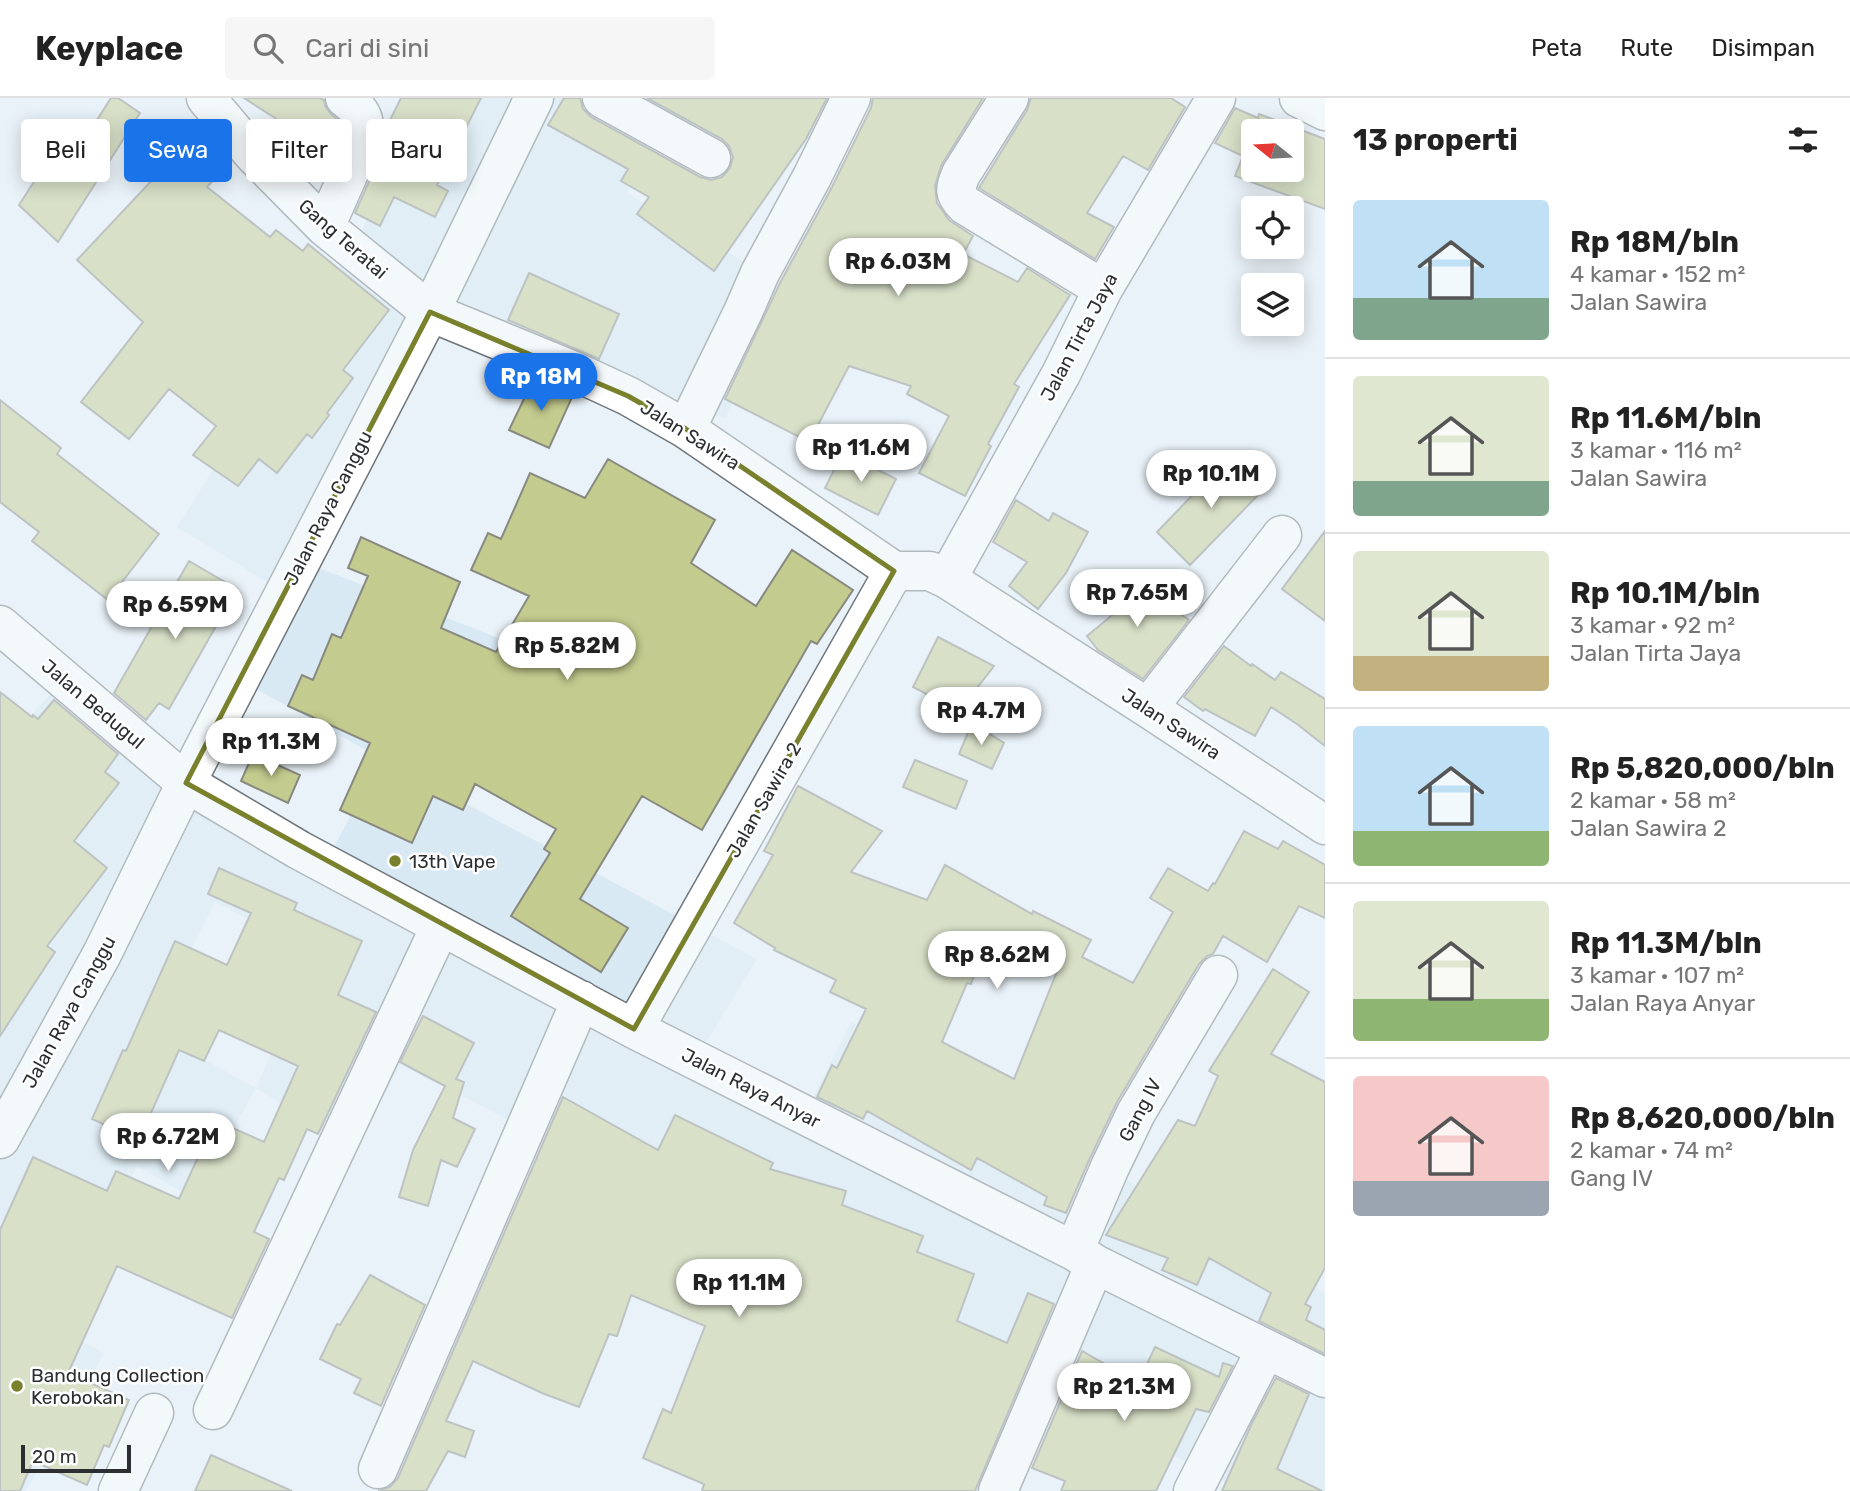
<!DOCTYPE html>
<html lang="id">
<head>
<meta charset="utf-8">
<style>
	body { margin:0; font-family:Rubik,sans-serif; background:#f6f6f6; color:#222; height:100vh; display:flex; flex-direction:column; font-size:26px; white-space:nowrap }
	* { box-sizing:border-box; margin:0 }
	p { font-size:23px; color:#767676 }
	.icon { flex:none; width:38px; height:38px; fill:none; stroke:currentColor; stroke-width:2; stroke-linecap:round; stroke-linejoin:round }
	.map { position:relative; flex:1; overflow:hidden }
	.sheet { display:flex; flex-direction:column; background:#fff; width:525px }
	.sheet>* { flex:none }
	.banner { position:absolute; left:21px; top:21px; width:665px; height:63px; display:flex; gap:14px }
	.needle { width:46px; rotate:288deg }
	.buttons { position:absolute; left:1241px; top:21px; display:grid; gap:14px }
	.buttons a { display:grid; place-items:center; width:63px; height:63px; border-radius:7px; background:#fff; box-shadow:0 4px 18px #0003; font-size:35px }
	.scale { position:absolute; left:21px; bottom:18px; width:110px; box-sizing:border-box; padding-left:7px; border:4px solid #2c2f32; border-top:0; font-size:19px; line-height:24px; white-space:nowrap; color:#2c2f32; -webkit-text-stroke:5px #fefefe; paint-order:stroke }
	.price { position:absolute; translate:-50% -60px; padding:0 16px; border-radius:24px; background:#fff; color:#222; font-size:23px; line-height:46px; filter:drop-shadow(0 2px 4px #0008) }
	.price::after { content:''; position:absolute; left:50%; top:42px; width:21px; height:16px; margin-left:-10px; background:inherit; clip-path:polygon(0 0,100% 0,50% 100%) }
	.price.current { background:#1a73e8; color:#fff }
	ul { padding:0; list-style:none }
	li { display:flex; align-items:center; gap:21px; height:175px; padding:0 28px }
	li+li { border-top:2px solid #e0e0e0 }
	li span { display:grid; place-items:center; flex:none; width:196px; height:140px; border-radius:7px; color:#555 }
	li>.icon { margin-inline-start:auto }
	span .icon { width:84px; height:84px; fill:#fffc; stroke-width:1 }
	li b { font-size:30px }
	h2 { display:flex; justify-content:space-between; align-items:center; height:84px; padding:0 28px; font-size:30px }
	.chip { padding:0 24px; border-radius:7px; background:#fff; box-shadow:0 4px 18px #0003; font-size:24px; line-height:63px }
	.chip.current { background:#1a73e8; color:#fff }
	header { display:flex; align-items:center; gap:42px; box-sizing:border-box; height:98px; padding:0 35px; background:#fff; border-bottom:2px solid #e0e0e0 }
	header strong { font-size:33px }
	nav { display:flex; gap:38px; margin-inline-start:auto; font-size:24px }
	.search { width:490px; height:63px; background:#f6f6f6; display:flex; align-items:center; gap:18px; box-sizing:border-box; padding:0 24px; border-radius:7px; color:#767676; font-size:26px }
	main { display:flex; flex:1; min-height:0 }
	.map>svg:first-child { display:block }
	.built { fill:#d8e9f4; fill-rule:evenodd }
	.building { fill:#c3cb8e; stroke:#888981; stroke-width:2; fill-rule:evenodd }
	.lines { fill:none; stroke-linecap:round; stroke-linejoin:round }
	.minor-casing { stroke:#6e767b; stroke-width:41 }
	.major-casing { stroke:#6e767b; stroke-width:41 }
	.minor { stroke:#fff; stroke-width:38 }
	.major { stroke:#fff; stroke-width:38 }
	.marked { fill:none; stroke:#79812d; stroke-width:5; stroke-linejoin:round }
	.poi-dot { fill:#79812d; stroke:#fefefe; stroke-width:2.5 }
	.labels { text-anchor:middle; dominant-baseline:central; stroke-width:5; stroke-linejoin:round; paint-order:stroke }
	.street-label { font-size:19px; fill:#2c2f32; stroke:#fefefe }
	.poi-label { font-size:19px; fill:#2c2f32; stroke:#fefefe; text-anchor:start }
</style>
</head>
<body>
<header>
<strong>Keyplace</strong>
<div class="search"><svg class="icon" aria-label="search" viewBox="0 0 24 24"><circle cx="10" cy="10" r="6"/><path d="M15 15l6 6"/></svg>Cari di sini</div>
<nav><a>Peta</a><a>Rute</a><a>Disimpan</a></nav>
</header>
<main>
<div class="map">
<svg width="1325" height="1393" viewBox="0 0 1325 1393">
	<rect width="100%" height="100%" fill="#e9f2f8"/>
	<!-- built -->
	<path class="built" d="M 414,0 L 680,0 L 627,95 L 778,184 L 726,320 L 640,305 L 441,216 L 314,468 L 527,551 L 461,703 L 757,861 L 696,961 L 803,1020 L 851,924 L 1325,1196 L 1325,1393 L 1243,1393 L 400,967 L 355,1052 L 256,990 L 194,1101 L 137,1068 L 56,1228 L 104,1256 L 26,1393 L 0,1393 L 0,871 L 78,744 L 0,685 L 0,653 L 61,583 L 329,759 L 380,660 L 251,588 L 296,502 L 177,429 L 361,135 ZM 215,804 L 313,856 L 256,990 L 152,932 Z"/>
	<!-- building -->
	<path class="building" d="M 111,0 L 118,0 L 140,15 L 58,144 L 19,107 L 70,28 L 86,39 Z
		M 244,0 L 320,0 L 324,2 L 325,8 L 331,16 L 338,22 L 312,61 L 270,34 L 278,22 Z
		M 401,0 L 481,0 L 437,87 L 448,93 L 435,119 L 394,99 L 380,128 L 355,115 L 380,59 L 386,30 Z
		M 564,0 L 580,0 L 583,11 L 591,19 L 700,79 L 711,82 L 722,79 L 730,70 L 733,59 L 729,48 L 722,41 L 647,0 L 827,0 L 806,41 L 714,173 L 637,116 L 649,99 L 621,83 L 628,71 L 548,27 Z
		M 873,0 L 983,0 L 941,68 L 935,88 L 937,105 L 949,122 L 973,138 L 963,156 L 1018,184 L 1027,170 L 1070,197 L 1014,286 L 1019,289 L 988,346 L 991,348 L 965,398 L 919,375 L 949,318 L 907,296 L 911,288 L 849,268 L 809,344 L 725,301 L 780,185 L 832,89 L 871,10 Z
		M 1031,0 L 1171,0 L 1185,9 L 1148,72 L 1123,58 L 1087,115 L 1114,129 L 1095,161 L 979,90 L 1027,12 Z
		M 1235,10 L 1258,20 L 1259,16 L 1325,41 L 1325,111 L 1235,78 L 1243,58 L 1215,45 ZM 1253,33 L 1292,33 L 1292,72 L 1253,72 Z
		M 184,48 L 219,76 L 207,89 L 270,139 L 276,132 L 303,153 L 308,146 L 389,212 L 343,272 L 353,280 L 327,315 L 329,317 L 312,340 L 307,336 L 277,375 L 259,361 L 238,388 L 193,357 L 216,328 L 169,291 L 129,341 L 81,304 L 143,224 L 77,162 Z
		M 529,175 L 619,216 L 599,261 L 508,222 Z
		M 534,280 L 573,297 L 549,350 L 509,332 Z
		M 0,302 L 61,350 L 57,356 L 159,436 L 108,502 L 32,443 L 39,434 L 0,404 Z
		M 843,354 L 896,381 L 878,417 L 825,390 Z
		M 1231,357 L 1265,390 L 1190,467 L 1157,434 Z
		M 608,361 L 715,422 L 691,465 L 756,508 L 792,452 L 853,492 L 817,546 L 811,543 L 702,732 L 642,698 L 580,801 L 628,830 L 601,874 L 511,818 L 550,755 L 544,751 L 556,731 L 475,686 L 463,712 L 433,698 L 412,745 L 340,712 L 370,645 L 288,608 L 302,577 L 313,582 L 332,536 L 341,540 L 368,478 L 348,470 L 361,439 L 460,484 L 441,530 L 496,554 L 529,498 L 471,472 L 488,435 L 501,441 L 530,375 L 585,400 Z
		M 1016,402 L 1049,423 L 1053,415 L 1088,434 L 1066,475 L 1038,511 L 1009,488 L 1027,464 L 993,444 Z
		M 1325,433 L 1325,523 L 1282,491 Z
		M 189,463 L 237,491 L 169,611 L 159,605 L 146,622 L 114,595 Z
		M 1128,480 L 1189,522 L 1143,581 L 1098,552 L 1087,538 L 1116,514 L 1108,508 Z
		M 938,539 L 994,568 L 959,613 L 913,589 Z
		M 1224,548 L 1251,568 L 1252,566 L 1275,582 L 1281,574 L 1325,601 L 1325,648 L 1297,626 L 1271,609 L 1255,638 L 1205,611 L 1203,613 L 1184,599 Z
		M 0,594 L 32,619 L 33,617 L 38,621 L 54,602 L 118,656 L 105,674 L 119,685 L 74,743 L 107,770 L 47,848 L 55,854 L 0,938 Z
		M 972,625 L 1004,645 L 992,671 L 959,656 Z
		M 253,656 L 300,677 L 288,705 L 241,683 Z
		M 915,662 L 967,683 L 956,711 L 903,689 Z
		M 798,688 L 882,733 L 851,774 L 927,802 L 945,767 L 1032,816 L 1033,813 L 1091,842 L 1082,859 L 1133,885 L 1173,814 L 1150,800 L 1168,770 L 1208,793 L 1213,785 L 1215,786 L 1244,733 L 1278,751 L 1283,743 L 1325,767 L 1325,820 L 1299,808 L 1267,864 L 1223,838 L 1213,856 L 1207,858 L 1199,866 L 1117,1004 L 1090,1060 L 1066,1115 L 1044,1107 L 1047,1099 L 977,1060 L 971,1072 L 867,1013 L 863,1021 L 817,999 L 832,967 L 837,970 L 866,911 L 830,894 L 836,882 L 774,852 L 775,850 L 734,825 L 773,757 L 764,753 ZM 995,839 L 1058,871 L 1014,981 L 942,944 L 967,885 L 971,886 L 976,872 Z
		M 219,770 L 297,805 L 294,812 L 362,843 L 338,897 L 376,914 L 318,1036 L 307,1031 L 284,1082 L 279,1080 L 254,1134 L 269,1141 L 232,1220 L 117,1168 L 68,1275 L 129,1302 L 109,1349 L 104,1347 L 87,1387 L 33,1363 L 20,1393 L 0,1393 L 0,1132 L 33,1059 L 107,1093 L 116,1073 L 179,1101 L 215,1022 L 264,1044 L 298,968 L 219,932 L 204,963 L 179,952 L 139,1042 L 92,1021 L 123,952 L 126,953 L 175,843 L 227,867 L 251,815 L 208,796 Z
		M 1273,871 L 1309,894 L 1271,956 L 1325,984 L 1325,1170 L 1305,1206 L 1311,1209 L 1306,1222 L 1325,1232 L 1325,1256 L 1259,1223 L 1271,1195 L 1209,1160 L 1197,1187 L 1162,1172 L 1168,1160 L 1106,1137 L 1178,1022 L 1195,1028 L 1218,978 L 1209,973 Z
		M 423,918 L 474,945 L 456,981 L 464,984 L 453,1020 L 475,1031 L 457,1069 L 441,1062 L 428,1108 L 399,1099 L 413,1052 L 445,988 L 400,964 Z
		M 563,999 L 658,1052 L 675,1017 L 773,1065 L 770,1071 L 846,1093 L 842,1107 L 923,1138 L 917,1154 L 974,1176 L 957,1223 L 1007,1245 L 1028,1195 L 1054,1206 L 975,1393 L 702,1393 L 704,1386 L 643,1360 L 663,1311 L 671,1315 L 705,1228 L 631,1197 L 617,1238 L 609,1236 L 579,1309 L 542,1295 L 473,1263 L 446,1323 L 474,1333 L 465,1359 L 448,1353 L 426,1393 L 378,1393 L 390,1389 L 398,1380 Z
		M 370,1177 L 425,1207 L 381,1308 L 354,1295 L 361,1281 L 320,1261 L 337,1226 L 340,1227 Z
		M 1155,1249 L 1219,1279 L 1223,1265 L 1233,1268 L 1209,1314 L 1196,1311 L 1156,1393 L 1061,1393 L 1065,1383 L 1032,1370 L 1082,1253 L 1138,1285 Z
		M 1276,1280 L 1309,1296 L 1277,1371 L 1322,1393 L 1222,1393 L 1252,1325 Z
		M 211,1357 L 292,1393 L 195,1393 Z"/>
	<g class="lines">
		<defs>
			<path id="minor" d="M 206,0 L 254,57 L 325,129 L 430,214 L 574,273 L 628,298 L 686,331 L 894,473 L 930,473 L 947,481 L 1148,610 L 1325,727
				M 602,0 L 711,60
				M 1009,0 L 961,76 C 955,91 953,95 965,107 L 1103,191
				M 1299,0 L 1325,13
				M 325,129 L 360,50 C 367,25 366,16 345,0
				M 686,331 L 743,214 L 760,175 L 812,79 L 851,0
				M 947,481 L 1061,276 L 1103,191 L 1216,0
				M 0,527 L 186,685 L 299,752 L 634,931 L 1074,1153 L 1095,1166 L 1325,1280
				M 1148,610 L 1282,437
				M 634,931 L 894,473
				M 1074,1153 L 1110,1069 L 1136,1015 L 1218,877
				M 213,1312 L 440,829
				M 378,1371 L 581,902
				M 118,1393 L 154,1315
				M 998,1393 L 1095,1166
				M 1193,1393 L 1266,1251"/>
			<path id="major" d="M 0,1041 L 102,856 L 186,685 L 430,214 L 534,0"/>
		</defs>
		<!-- minor casing -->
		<use href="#minor" class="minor-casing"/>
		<!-- major casing -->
		<use href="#major" class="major-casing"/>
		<!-- minor -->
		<use href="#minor" class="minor"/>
		<!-- major -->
		<use href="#major" class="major"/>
	</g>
	<!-- marked area -->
	<path d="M0 0H1325V1393H0ZM 430,214 L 628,298 L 686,331 L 894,473 L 634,931 L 186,685 Z" fill="#e9f2f8" fill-opacity=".55" fill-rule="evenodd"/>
	<path class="marked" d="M 430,214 L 628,298 L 686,331 L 894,473 L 634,931 L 186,685 Z"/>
	<!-- markers -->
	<g class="poi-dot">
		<circle cx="395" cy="763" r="7"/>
		<circle cx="17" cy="1288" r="7"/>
	</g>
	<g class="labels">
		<!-- street labels -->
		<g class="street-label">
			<text transform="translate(343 141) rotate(41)">Gang Teratai</text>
			<text transform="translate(1079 239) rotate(-62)">Jalan Tirta Jaya</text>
			<text transform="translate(690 337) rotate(32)">Jalan Sawira</text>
			<text transform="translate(328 410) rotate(-63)">Jalan Raya Canggu</text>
			<text transform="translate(93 606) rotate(40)">Jalan Bedugul</text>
			<text transform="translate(1171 626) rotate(33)">Jalan Sawira</text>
			<text transform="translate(764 702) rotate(-60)">Jalan Sawira 2</text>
			<text transform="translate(69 914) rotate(-61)">Jalan Raya Canggu</text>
			<text transform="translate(751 990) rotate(27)">Jalan Raya Anyar</text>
			<text transform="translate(1140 1012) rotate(-62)">Gang IV</text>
		</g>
		<!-- poi labels -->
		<g class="poi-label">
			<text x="409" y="763">13th Vape</text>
			<text x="31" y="1277">Bandung Collection<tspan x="31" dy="22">Kerobokan</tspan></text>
		</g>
	</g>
</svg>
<div class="buttons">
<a><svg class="needle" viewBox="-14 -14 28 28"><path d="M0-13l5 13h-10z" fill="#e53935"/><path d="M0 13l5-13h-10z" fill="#767676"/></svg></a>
<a><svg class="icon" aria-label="locate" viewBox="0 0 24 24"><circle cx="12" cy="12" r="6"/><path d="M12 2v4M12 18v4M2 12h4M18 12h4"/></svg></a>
<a><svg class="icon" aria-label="layers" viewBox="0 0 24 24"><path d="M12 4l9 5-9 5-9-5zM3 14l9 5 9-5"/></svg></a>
</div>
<div class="scale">20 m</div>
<b class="price" style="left:898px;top:200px">Rp 6.03M</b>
<b class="price current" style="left:541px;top:315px">Rp 18M</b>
<b class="price" style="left:861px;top:386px">Rp 11.6M</b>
<b class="price" style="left:1211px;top:412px">Rp 10.1M</b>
<b class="price" style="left:1137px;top:531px">Rp 7.65M</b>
<b class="price" style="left:175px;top:543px">Rp 6.59M</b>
<b class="price" style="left:567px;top:584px">Rp 5.82M</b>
<b class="price" style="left:981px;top:649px">Rp 4.7M</b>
<b class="price" style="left:271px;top:680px">Rp 11.3M</b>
<b class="price" style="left:997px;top:893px">Rp 8.62M</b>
<b class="price" style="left:168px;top:1075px">Rp 6.72M</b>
<b class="price" style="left:739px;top:1221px">Rp 11.1M</b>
<b class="price" style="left:1124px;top:1325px">Rp 21.3M</b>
<div class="banner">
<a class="chip">Beli</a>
<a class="chip current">Sewa</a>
<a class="chip">Filter</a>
<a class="chip">Baru</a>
</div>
</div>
<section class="sheet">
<h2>13 properti<svg class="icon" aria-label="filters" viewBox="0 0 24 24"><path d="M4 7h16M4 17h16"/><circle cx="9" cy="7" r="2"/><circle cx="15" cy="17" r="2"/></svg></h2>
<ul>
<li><span style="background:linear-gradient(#bfe0f5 70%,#7fa58c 0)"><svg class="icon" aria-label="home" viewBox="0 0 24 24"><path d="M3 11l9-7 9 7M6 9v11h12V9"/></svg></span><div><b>Rp 18M/bln</b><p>4 kamar · 152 m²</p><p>Jalan Sawira</p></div></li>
<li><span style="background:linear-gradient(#dfe7d0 75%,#7fa58c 0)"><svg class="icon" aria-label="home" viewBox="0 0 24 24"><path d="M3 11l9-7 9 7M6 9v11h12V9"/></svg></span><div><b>Rp 11.6M/bln</b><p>3 kamar · 116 m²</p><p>Jalan Sawira</p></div></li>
<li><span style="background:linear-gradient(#dfe7d0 75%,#c2b280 0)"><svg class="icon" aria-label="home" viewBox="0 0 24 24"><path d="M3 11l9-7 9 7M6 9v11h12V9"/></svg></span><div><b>Rp 10.1M/bln</b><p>3 kamar · 92 m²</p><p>Jalan Tirta Jaya</p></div></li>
<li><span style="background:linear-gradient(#bfe0f5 75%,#8fb573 0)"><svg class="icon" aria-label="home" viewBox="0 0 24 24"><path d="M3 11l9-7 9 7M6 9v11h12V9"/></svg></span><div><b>Rp 5,820,000/bln</b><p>2 kamar · 58 m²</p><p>Jalan Sawira 2</p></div></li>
<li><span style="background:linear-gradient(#dfe7d0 70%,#8fb573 0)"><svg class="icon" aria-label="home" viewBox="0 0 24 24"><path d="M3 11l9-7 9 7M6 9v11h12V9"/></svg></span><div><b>Rp 11.3M/bln</b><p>3 kamar · 107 m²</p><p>Jalan Raya Anyar</p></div></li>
<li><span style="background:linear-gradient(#f6c9c9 75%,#9aa5b1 0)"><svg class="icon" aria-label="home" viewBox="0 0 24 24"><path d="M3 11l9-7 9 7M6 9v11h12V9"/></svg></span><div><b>Rp 8,620,000/bln</b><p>2 kamar · 74 m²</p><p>Gang IV</p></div></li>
</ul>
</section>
</main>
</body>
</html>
